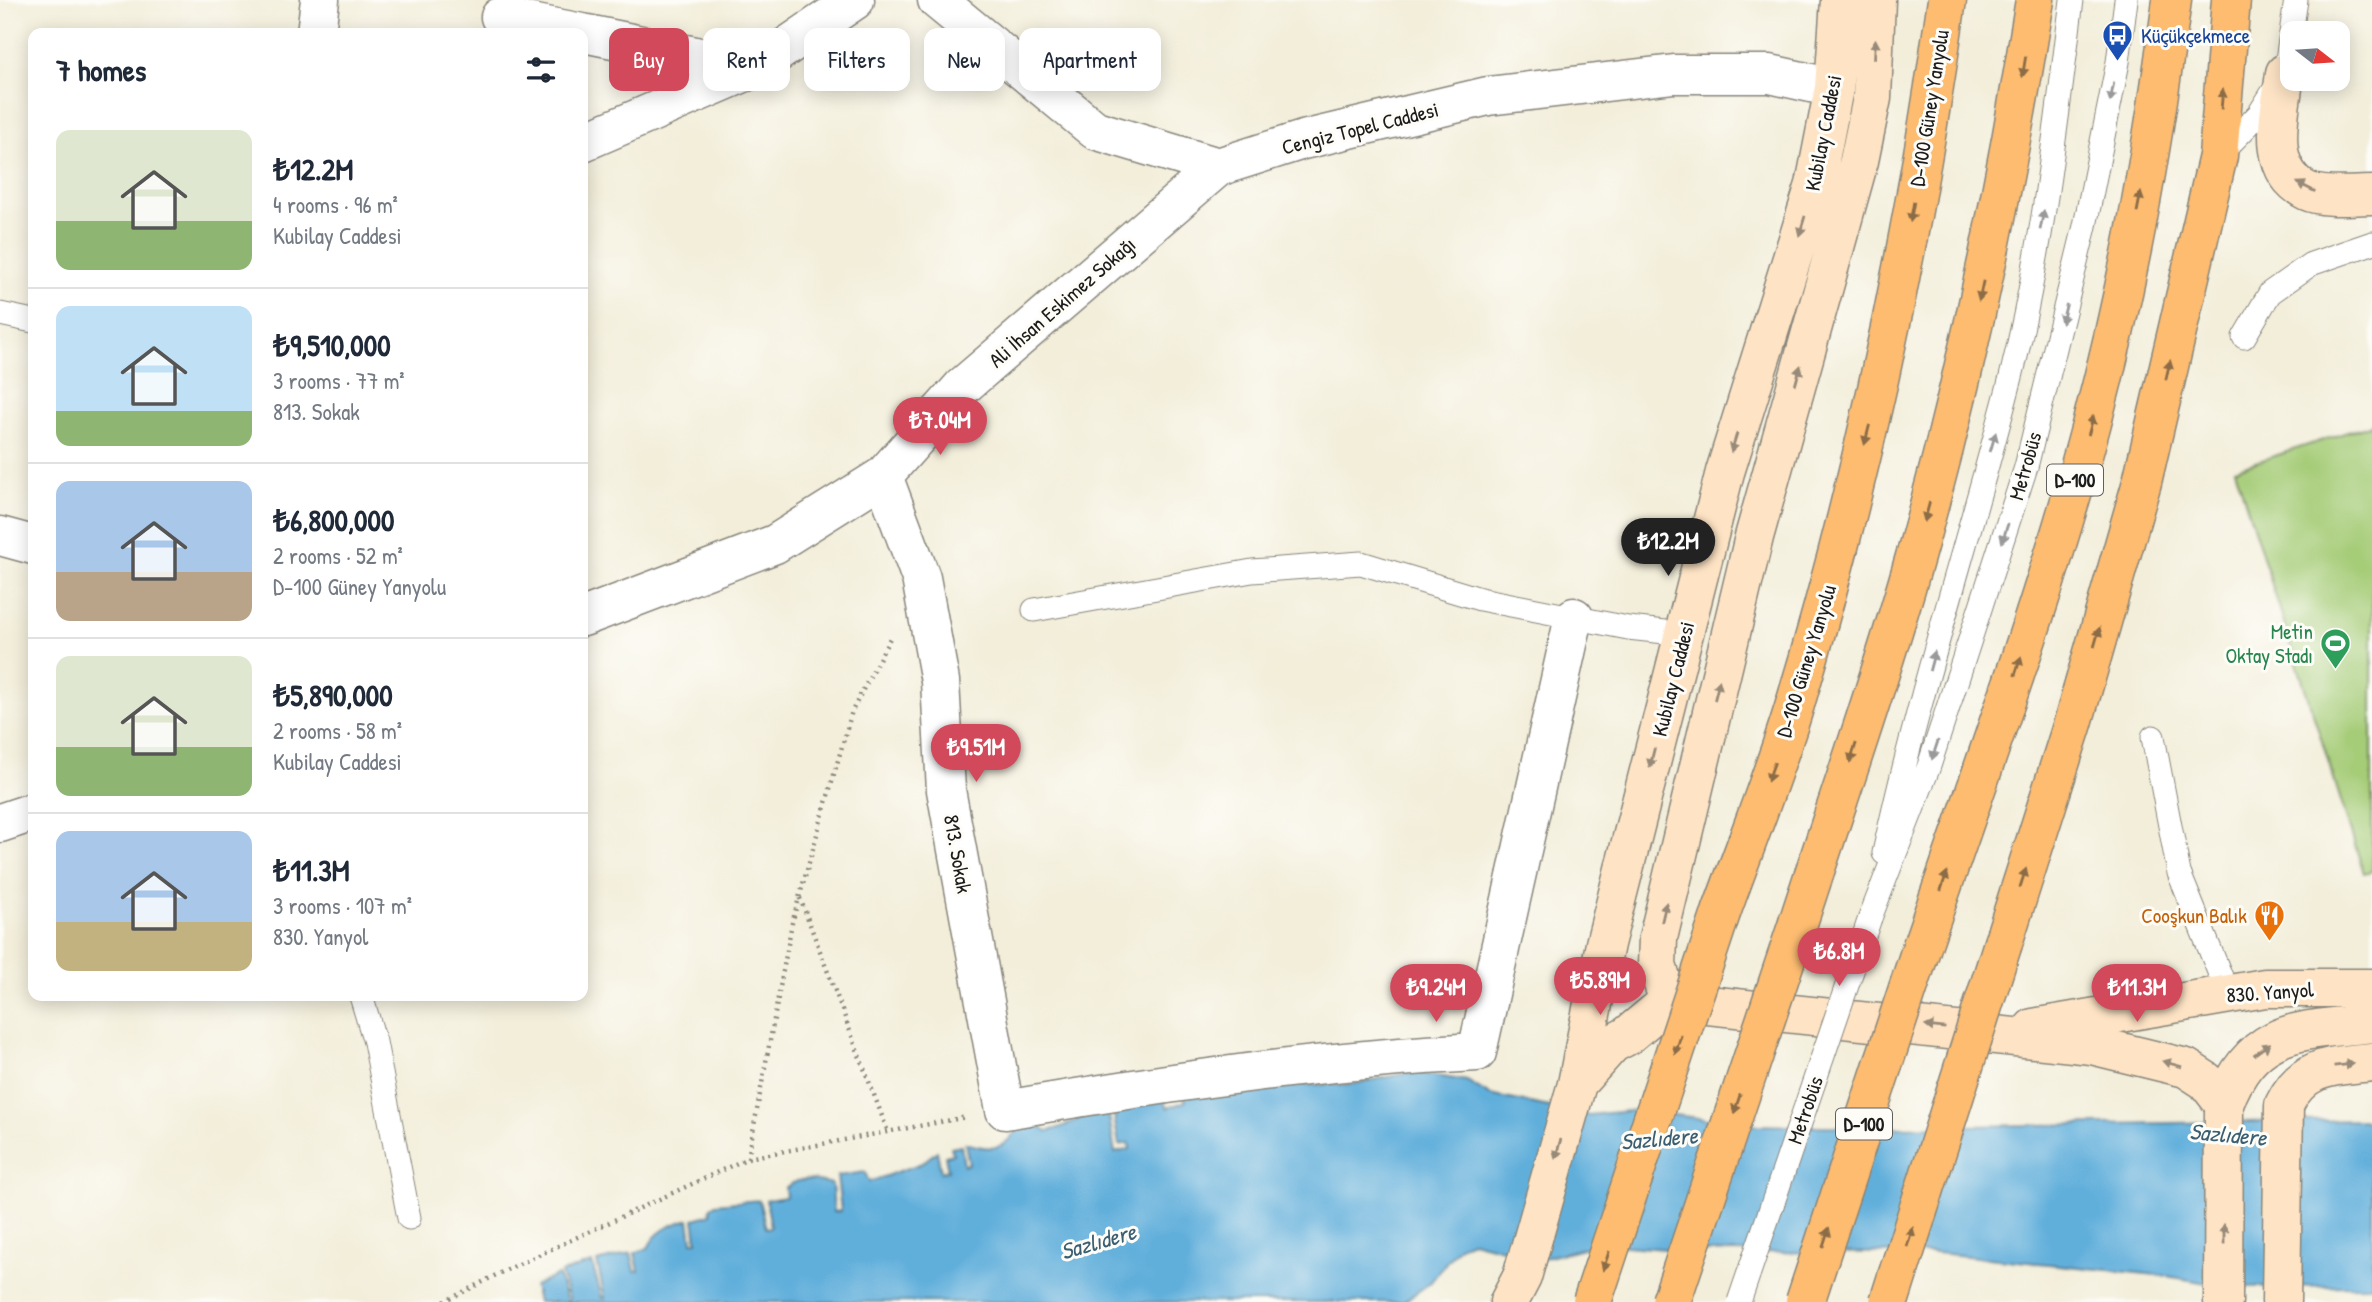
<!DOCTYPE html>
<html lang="en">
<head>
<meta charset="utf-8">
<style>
	body { margin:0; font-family:"Patrick Hand",sans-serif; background:#f6f6f7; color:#1f2937; height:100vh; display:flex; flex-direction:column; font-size:26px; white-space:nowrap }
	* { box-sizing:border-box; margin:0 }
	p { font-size:23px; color:#747a83 }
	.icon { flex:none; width:38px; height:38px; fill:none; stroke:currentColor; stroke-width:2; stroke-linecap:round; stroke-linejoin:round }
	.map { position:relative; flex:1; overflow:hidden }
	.sheet { position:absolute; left:28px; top:28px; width:560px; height:973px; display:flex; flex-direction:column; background:#fff; border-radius:14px; box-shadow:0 4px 18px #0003 }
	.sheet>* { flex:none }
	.guide { position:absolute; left:609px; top:28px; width:665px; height:63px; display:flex; gap:14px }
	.needle { width:46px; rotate:107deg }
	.tools { position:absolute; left:2280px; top:21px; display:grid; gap:14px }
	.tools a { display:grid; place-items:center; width:70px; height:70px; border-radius:14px; background:#fff; box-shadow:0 4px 18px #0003; font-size:35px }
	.price { position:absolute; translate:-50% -60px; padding:0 16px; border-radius:24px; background:#d1495b; color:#fff; font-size:23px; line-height:46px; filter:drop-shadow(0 2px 4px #0008) }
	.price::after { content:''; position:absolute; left:50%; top:42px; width:21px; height:16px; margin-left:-10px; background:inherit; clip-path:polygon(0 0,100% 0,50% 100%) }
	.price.on { background:#222; color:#fff }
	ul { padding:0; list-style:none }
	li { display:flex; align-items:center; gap:21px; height:175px; padding:0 28px }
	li+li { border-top:2px solid #e0e1e3 }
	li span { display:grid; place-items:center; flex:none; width:196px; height:140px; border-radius:14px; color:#555 }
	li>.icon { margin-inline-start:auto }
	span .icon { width:84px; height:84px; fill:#fffc; stroke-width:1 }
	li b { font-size:30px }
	h2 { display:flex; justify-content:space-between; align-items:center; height:84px; padding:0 28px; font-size:30px }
	.chip { padding:0 24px; border-radius:14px; background:#fff; box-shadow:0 4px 18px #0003; font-size:24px; line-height:63px }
	.chip.on { background:#d1495b; color:#fff }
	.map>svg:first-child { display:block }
	.green { fill:#a5cc77; stroke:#60744a; stroke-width:2 }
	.water { fill:#61afdb; stroke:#3e667c; stroke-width:2 }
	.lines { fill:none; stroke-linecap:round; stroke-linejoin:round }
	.service-casing { stroke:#88857b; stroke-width:25 }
	.minor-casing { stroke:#88857b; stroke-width:41 }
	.secondary-casing { stroke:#88857b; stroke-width:41 }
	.primary-casing { stroke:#88857b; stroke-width:41 }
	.trunk-casing { stroke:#88857b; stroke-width:41 }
	.path { stroke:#88857b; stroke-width:4.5; stroke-dasharray:2 5; stroke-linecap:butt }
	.service { stroke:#fff; stroke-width:23 }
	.minor { stroke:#fff; stroke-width:38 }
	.secondary { stroke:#fee4c5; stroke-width:38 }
	.primary { stroke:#fdbc6f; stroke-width:38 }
	.trunk { stroke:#fdbc6f; stroke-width:38 }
	.service-bridge-casing { stroke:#88857b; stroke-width:25; stroke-linecap:butt }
	.primary-bridge-casing { stroke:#88857b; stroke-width:41; stroke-linecap:butt }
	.trunk-bridge-casing { stroke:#88857b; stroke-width:41; stroke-linecap:butt }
	.service-bridge { stroke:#fff; stroke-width:23 }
	.primary-bridge { stroke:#fdbc6f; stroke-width:38 }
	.trunk-bridge { stroke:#fdbc6f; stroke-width:38 }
	.oneway { fill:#988a79 }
	.oneway2 { fill:#8c6c46 }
	.oneway3 { fill:#999 }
	.labels { text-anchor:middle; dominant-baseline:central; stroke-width:6; stroke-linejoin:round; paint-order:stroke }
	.shield { fill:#fdfcf7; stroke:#605f5e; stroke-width:2 }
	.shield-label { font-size:19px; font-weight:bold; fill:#1c1c1c }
	.transit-label { font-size:21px; fill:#164399; stroke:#fdfcf7; text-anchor:start }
	.street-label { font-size:21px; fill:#1c1c1c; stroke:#fdfcf7 }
	.leisure-label { font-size:21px; fill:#27864d; stroke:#fdfcf7; text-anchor:end }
	.food-label { font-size:21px; fill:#c56008; stroke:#fdfcf7; text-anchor:end }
	.water-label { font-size:23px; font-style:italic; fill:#3b5e72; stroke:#fdfcf7 }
</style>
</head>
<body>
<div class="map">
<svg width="2372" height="1302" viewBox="0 0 2372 1302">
	<rect width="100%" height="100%" fill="#fdfcf7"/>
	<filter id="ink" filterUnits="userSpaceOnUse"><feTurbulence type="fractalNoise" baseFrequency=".0143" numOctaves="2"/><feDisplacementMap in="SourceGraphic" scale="14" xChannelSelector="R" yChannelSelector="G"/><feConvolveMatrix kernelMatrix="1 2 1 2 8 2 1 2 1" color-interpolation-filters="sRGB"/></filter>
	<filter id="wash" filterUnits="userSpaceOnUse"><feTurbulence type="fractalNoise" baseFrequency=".00686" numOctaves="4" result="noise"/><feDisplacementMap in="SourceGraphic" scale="28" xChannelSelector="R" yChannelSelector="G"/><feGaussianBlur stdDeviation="1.57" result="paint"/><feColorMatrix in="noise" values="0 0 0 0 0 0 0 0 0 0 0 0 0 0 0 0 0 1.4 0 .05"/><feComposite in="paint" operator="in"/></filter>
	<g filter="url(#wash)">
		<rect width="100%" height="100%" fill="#f3eeda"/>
		<!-- green -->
		<path class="green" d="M 2372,424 L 2372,871 L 2364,873 L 2235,469 Z"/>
		<!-- water -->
		<path class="water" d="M 1412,1072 L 1467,1081 L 1490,1095 L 1589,1115 L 1638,1110 L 1750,1125 L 1892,1127 L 2372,1120 L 2372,1286 L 2229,1287 L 2167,1276 L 1937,1253 L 1706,1252 L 1598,1244 L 1541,1259 L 1472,1241 L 1459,1246 L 1430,1283 L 1403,1302 L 538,1302 L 534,1286 L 558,1275 L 567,1301 L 570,1301 L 561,1273 L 592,1263 L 602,1298 L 605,1298 L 597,1262 L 631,1253 L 635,1271 L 639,1271 L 635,1253 L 648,1248 C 656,1230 671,1225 689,1219 L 692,1241 L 697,1241 L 694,1219 L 711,1214 L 710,1209 L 715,1204 L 759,1200 L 766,1228 L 771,1227 L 766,1200 L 786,1197 L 785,1188 C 800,1175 814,1180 832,1184 L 834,1212 L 841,1211 L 837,1176 L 865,1172 L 869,1182 L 922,1163 L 937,1151 L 941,1172 L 948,1170 L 945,1156 L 953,1154 L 951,1147 L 961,1145 L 964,1165 L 969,1164 L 965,1143 C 994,1151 1003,1151 1020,1126 L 1033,1122 L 1047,1131 C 1070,1127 1086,1113 1107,1104 L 1115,1153 L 1130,1149 L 1129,1143 L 1119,1145 L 1112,1104 L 1160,1094 L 1168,1108 L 1186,1101 L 1181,1091 L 1249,1085 L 1353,1084 Z"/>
	</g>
	<g filter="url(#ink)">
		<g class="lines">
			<defs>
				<path id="service" d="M 2218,156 L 2259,114 L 2285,73 L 2296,0
					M 0,314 L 33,321
					M 2244,337 L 2270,293 L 2311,264 L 2372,243
					M 1034,610 L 1252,571 L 1361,563 L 1480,599 L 1628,628 L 1684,634
					M 2153,737 L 2179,873 L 2228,994
					M 1884,853 C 1919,692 1970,536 2011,377 C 2042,253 2056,126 2072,0
					M 1870,918 L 1929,766 L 2026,467 L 2085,226 L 2118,62 L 2126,0
					M 361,996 L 375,1042 L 409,1218"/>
				<path id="minor" d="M 937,0 L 1095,130 L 1218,167 L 1303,140 L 1488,96 L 1674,74 L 1770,74 L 1834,88
					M 500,17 L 582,33
					M 316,33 L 320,0
					M 583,33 L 755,68
					M 583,142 L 755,68 L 855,0
					M 883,476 L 921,578 L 940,681 L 946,790 L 1005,1110 C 1162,1083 1318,1060 1477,1052 L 1574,617
					M 0,536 L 33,545
					M 583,617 L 775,544 L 883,476 L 962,387 L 1218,167
					M 0,823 L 33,812"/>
				<path id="secondary" d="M 2285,73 C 2281,111 2263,169 2307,191 C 2324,199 2354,195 2372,195
					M 1669,1001 L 1657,966 L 1658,938 L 1754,537 L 1859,161 L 1872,98 L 1876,0
					M 2033,1028 L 2265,988 L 2372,988
					M 1578,1082 L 1612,1044 L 1627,1036 L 1669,1001 L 2092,1045 L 2186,1068 L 2206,1081 L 2224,1104
					M 1509,1302 L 1522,1277 L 1577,1084 L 1605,944 L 1725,472 L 1815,185 L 1834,88 L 1840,0
					M 2223,1302 L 2224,1104 C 2253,1026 2301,1031 2372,1023
					M 2281,1302 L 2284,1105 C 2303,1065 2332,1066 2372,1062"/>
				<path id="primary" d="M 1722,910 C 1746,844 1772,778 1793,711 C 1863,479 1913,241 1947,0
					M 2003,943 L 2073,723 L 2142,482 L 2218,156 L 2231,0"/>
				<path id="trunk" d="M 1798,923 C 1839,796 1884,669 1920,539 C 1969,362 2006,182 2035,0
					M 1922,946 C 1981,772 2045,599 2092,422 C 2129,284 2154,141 2172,0"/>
			</defs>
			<!-- service casing -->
			<use href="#service" class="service-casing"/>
			<!-- minor casing -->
			<use href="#minor" class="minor-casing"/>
			<!-- secondary casing -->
			<use href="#secondary" class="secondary-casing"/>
			<!-- primary casing -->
			<use href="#primary" class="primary-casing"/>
			<!-- trunk casing -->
			<use href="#trunk" class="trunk-casing"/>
			<!-- path -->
			<path class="path" d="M 800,898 L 888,1132
				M 748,1158 L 792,923 L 852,711 L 890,638
				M 444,1302 L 502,1272 L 748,1158 L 967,1117"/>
			<!-- service -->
			<use href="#service" class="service"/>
			<!-- minor -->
			<use href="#minor" class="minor"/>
			<!-- secondary -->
			<use href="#secondary" class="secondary"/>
			<!-- primary -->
			<use href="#primary" class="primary"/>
			<!-- trunk -->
			<use href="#trunk" class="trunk"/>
			<defs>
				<path id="service-bridge" d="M 1739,1302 L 1870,918"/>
				<path id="primary-bridge" d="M 1592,1302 L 1722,910
					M 1889,1302 L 2003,943"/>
				<path id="trunk-bridge" d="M 1671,1302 L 1798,923
					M 1805,1302 L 1922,946"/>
			</defs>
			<!-- service-bridge casing -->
			<use href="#service-bridge" class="service-bridge-casing"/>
			<!-- primary-bridge casing -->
			<use href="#primary-bridge" class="primary-bridge-casing"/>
			<!-- trunk-bridge casing -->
			<use href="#trunk-bridge" class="trunk-bridge-casing"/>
			<!-- service-bridge -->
			<use href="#service-bridge" class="service-bridge"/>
			<!-- primary-bridge -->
			<use href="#primary-bridge" class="primary-bridge"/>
			<!-- trunk-bridge -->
			<use href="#trunk-bridge" class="trunk-bridge"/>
		</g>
		<!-- one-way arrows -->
		<defs><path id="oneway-solid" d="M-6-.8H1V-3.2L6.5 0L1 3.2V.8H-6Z" transform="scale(1.75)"/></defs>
		<g class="oneway">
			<use href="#oneway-solid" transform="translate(1875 49) rotate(-87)"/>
			<use href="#oneway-solid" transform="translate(2306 187) rotate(-153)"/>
			<use href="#oneway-solid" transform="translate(1802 226) rotate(107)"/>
			<use href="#oneway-solid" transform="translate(1798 375) rotate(-75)"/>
			<use href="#oneway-solid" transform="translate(1734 443) rotate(107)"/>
			<use href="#oneway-solid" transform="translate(1717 690) rotate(-76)"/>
			<use href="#oneway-solid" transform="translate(1652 758) rotate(104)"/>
			<use href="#oneway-solid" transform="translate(1664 912) rotate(-77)"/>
			<use href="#oneway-solid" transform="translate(1935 1027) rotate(-174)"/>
			<use href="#oneway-solid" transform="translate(2262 1049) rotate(-36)"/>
			<use href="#oneway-solid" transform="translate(2172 1064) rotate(-164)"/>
			<use href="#oneway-solid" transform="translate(2344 1065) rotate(-6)"/>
			<use href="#oneway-solid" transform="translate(1558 1149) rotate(106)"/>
			<use href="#oneway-solid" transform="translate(2224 1234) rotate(-90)"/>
		</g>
		<g class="oneway2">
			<use href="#oneway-solid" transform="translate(2024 67) rotate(99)"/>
			<use href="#oneway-solid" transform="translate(2222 99) rotate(-85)"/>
			<use href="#oneway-solid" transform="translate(2139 202) rotate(-79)"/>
			<use href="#oneway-solid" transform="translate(1912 212) rotate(100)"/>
			<use href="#oneway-solid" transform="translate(1981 291) rotate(102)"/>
			<use href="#oneway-solid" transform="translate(2168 370) rotate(-77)"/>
			<use href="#oneway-solid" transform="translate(2091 425) rotate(-75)"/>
			<use href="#oneway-solid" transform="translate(1867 435) rotate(104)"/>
			<use href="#oneway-solid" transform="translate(1927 512) rotate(105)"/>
			<use href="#oneway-solid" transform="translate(2097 637) rotate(-74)"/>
			<use href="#oneway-solid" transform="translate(2018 666) rotate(-72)"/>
			<use href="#oneway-solid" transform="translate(1853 753) rotate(108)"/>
			<use href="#oneway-solid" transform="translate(1771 772) rotate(110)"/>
			<use href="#oneway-solid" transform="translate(2023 878) rotate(-72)"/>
			<use href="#oneway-solid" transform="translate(1944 881) rotate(-72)"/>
			<use href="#oneway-solid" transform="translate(1678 1045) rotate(108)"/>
			<use href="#oneway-solid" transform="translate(1737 1104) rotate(109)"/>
			<use href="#oneway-solid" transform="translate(1826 1237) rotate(-72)"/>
			<use href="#oneway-solid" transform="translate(1910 1237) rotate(-73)"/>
			<use href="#oneway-solid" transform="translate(1606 1261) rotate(108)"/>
		</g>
		<g class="oneway3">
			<use href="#oneway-solid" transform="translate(2112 92) rotate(101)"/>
			<use href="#oneway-solid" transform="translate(2042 220) rotate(-79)"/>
			<use href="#oneway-solid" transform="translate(2064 314) rotate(104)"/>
			<use href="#oneway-solid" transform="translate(1993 442) rotate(-74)"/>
			<use href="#oneway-solid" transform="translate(2005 533) rotate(108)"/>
			<use href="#oneway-solid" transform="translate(1932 661) rotate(-75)"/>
			<use href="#oneway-solid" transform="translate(1935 750) rotate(108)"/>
		</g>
	</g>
	<!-- icons -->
	<defs>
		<symbol id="bus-pin" viewBox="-11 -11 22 30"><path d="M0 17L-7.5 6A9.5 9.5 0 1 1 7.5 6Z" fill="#1a4fb4" stroke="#fdfcf7"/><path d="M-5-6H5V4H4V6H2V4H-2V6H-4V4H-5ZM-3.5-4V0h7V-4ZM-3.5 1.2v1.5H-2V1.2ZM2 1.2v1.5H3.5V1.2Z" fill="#fff"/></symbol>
		<symbol id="stadium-pin" viewBox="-11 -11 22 30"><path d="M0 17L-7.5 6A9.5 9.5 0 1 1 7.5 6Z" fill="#2e9e5b" stroke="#fdfcf7"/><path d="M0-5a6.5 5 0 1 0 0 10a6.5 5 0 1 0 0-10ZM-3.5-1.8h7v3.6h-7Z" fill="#fff"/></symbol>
		<symbol id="restaurant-pin" viewBox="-11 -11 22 30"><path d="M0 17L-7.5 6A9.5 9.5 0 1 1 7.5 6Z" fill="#e8710a" stroke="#fdfcf7"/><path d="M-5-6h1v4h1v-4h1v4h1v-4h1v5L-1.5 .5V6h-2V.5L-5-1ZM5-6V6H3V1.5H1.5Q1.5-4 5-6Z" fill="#fff"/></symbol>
	</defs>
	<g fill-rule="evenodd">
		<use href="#bus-pin" x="2100" y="18" width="35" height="47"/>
		<use href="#stadium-pin" x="2318" y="626" width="35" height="47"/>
		<use href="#restaurant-pin" x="2252" y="898" width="35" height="47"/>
	</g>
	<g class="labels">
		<!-- shield labels -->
		<g class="shield">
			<rect x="2047" y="464.5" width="56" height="31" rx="5"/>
			<rect x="1836" y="1108.5" width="56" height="31" rx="5"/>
		</g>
		<g class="shield-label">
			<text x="2075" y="480">D-100</text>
			<text x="1864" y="1124">D-100</text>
		</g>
		<!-- transit labels -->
		<g class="transit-label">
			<text x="2141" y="35">Küçükçekmece</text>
		</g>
		<!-- street labels -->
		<g class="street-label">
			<text transform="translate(1929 108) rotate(-81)">D-100 Güney Yanyolu</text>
			<text transform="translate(1360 128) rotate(-14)">Cengiz Topel Caddesi</text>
			<text transform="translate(1823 133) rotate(-79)">Kubilay Caddesi</text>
			<text transform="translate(1062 302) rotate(-41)">Ali İhsan Eskimez Sokağı</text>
			<text transform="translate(2025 466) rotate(-74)">Metrobüs</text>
			<text transform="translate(1806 661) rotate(-73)">D-100 Güney Yanyolu</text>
			<text transform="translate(1673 679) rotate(-76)">Kubilay Caddesi</text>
			<text transform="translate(958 854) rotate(80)">813. Sokak</text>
			<text transform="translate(2270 992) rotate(-4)">830. Yanyol</text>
			<text transform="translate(1805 1110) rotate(-71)">Metrobüs</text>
		</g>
		<!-- leisure labels -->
		<g class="leisure-label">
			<text x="2313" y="631">Metin<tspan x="2313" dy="24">Oktay Stadı</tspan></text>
		</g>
		<!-- food labels -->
		<g class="food-label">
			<text x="2247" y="915">Cooşkun Balık</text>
		</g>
		<!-- water labels -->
		<g class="water-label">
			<text transform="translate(2228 1134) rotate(5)">Sazlıdere</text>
			<text transform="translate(1659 1138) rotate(-5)">Sazlıdere</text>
			<text transform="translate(1098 1241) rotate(-16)">Sazlıdere</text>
		</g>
	</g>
</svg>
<div class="tools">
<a><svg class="needle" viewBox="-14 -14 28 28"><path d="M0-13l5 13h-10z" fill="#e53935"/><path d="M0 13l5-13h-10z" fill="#747a83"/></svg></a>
</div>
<b class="price" style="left:940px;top:457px">₺7.04M</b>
<b class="price on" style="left:1668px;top:578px">₺12.2M</b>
<b class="price" style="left:976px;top:784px">₺9.51M</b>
<b class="price" style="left:1839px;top:988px">₺6.8M</b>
<b class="price" style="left:1600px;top:1017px">₺5.89M</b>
<b class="price" style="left:1436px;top:1024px">₺9.24M</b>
<b class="price" style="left:2137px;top:1024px">₺11.3M</b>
<div class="guide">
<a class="chip on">Buy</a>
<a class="chip">Rent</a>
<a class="chip">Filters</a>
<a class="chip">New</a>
<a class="chip">Apartment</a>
</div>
<section class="sheet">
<h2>7 homes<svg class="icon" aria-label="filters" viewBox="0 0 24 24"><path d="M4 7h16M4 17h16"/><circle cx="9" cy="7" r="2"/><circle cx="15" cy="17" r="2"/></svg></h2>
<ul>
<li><span style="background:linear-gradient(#dfe7d0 65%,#8fb573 0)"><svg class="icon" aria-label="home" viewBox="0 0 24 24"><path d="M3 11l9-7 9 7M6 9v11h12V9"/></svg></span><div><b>₺12.2M</b><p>4 rooms · 96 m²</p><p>Kubilay Caddesi</p></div></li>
<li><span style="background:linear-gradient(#bfe0f5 75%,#8fb573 0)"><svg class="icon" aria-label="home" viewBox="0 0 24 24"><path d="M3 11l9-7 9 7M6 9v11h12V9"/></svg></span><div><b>₺9,510,000</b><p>3 rooms · 77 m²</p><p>813. Sokak</p></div></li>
<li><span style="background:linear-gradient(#a9c7e8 65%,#b9a48a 0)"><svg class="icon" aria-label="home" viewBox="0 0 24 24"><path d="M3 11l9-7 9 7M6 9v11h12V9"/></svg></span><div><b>₺6,800,000</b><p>2 rooms · 52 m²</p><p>D-100 Güney Yanyolu</p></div></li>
<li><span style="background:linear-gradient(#dfe7d0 65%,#8fb573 0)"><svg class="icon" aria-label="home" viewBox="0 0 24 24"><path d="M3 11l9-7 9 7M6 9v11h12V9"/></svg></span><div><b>₺5,890,000</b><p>2 rooms · 58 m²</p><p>Kubilay Caddesi</p></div></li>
<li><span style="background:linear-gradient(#a9c7e8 65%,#c2b280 0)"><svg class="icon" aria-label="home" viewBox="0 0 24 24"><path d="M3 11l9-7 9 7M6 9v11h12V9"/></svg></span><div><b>₺11.3M</b><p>3 rooms · 107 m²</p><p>830. Yanyol</p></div></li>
</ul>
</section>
</div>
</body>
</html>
